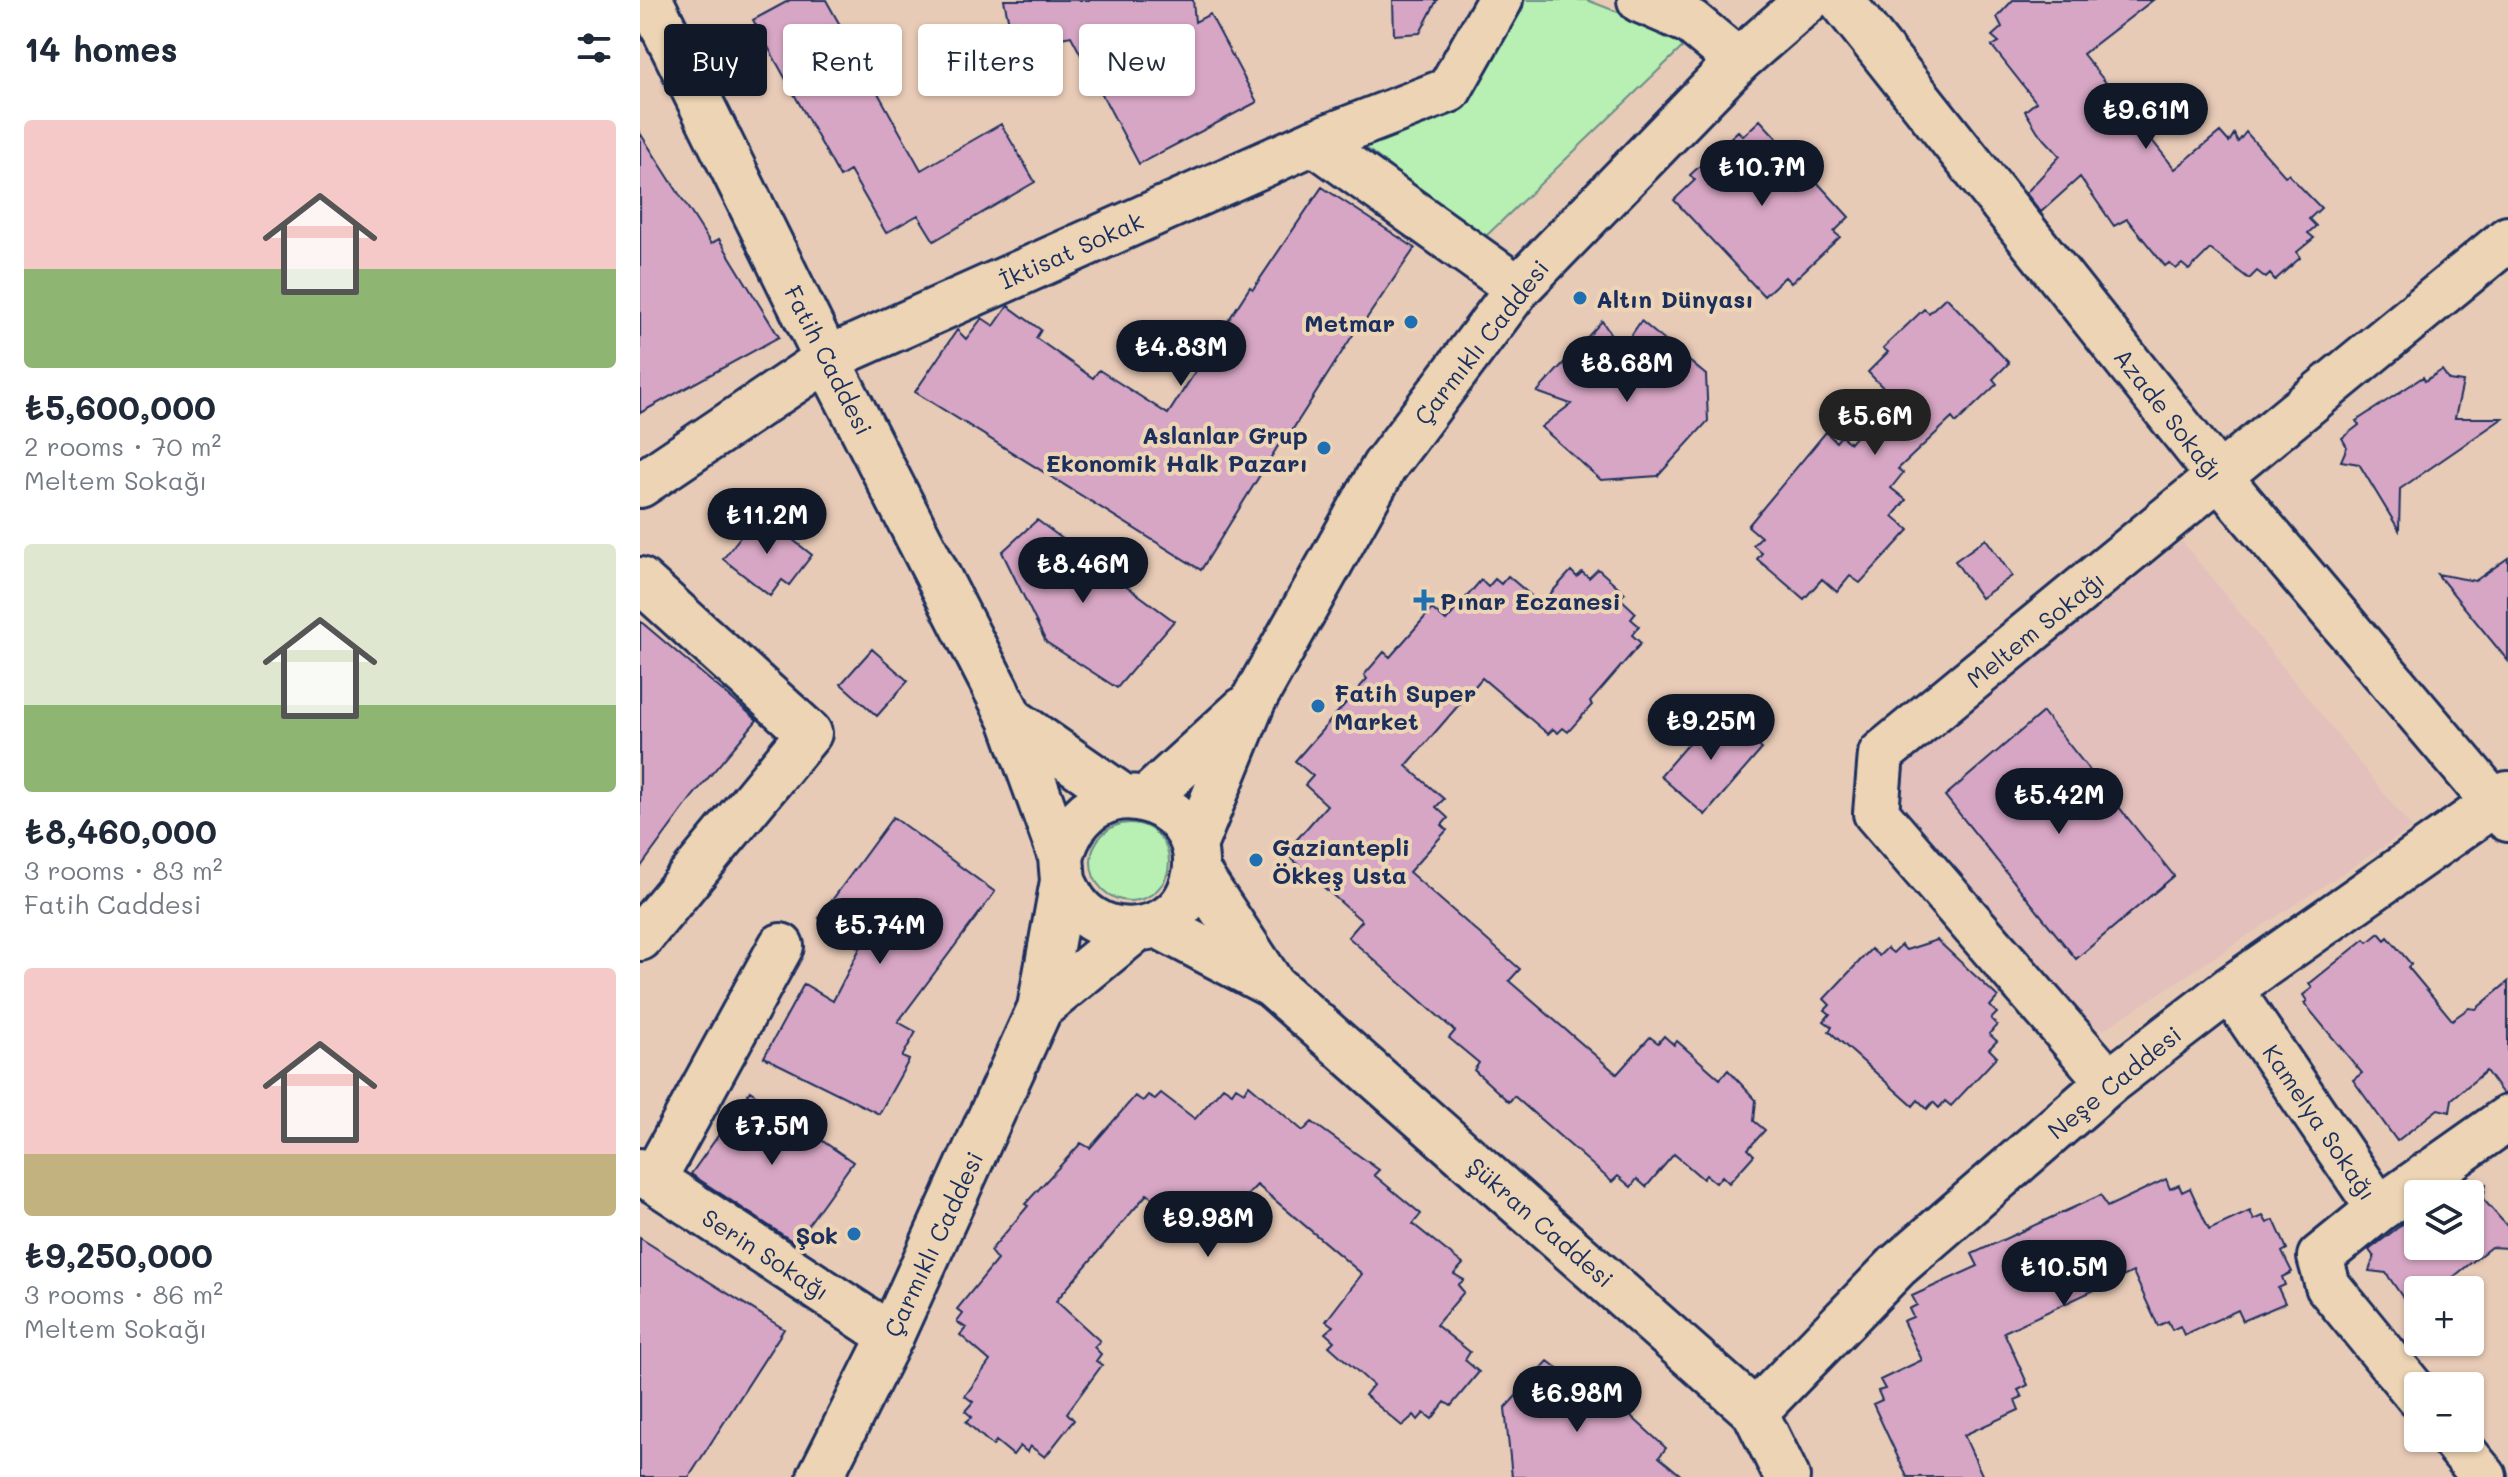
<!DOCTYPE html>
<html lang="en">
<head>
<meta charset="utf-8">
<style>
	body { margin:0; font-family:Mali,sans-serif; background:#f6f6f7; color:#1f2937; height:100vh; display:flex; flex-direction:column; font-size:30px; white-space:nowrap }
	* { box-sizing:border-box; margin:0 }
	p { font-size:26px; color:#747a83 }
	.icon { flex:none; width:44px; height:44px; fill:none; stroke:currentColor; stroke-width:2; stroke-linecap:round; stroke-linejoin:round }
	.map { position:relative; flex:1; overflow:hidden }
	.panel { display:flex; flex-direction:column; background:#fff; width:640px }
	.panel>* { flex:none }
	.top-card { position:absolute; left:24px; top:24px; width:760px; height:72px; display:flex; gap:16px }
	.tools { position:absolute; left:1764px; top:1180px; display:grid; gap:16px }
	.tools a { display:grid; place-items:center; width:80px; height:80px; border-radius:8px; background:#fff; box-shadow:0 2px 6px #0004; font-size:40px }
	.price { position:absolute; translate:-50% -68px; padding:0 18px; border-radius:28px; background:#111827; color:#fff; font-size:26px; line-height:52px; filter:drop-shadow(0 2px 4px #0008) }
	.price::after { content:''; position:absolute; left:50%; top:48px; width:24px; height:18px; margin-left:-12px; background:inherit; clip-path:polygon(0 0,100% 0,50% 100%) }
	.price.selected { background:#222; color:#fff }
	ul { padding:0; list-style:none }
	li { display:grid; align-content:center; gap:16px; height:424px; padding:0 24px }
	li span { display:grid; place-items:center; height:248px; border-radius:8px; color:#555 }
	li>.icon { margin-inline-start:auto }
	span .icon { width:144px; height:144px; fill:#fffc; stroke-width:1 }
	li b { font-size:34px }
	h2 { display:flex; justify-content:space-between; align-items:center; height:96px; padding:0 24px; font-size:34px }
	.chip { padding:0 28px; border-radius:8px; background:#fff; box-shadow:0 2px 6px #0004; font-size:28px; line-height:72px }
	.chip.selected { background:#111827; color:#fff }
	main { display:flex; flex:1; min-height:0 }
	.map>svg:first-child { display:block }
	.built { fill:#e3c0bb }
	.green { fill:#b8efb2; stroke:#6a8f88; stroke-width:2 }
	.building { fill:#d7a6c4; stroke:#1b2f5e; stroke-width:2 }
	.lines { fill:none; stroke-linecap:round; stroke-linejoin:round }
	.minor-casing { stroke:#1b2f5e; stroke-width:50 }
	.major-casing { stroke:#1b2f5e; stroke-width:50 }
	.minor { stroke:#ecd4b4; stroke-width:44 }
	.major { stroke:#ecd4b4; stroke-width:44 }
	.poi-dot { fill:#1f6fb2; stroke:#ecd4b4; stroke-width:3 }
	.labels { text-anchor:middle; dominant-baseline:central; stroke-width:8; stroke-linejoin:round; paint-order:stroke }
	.street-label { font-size:24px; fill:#1b2f5e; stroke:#ecd4b4 }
	.poi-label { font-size:24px; font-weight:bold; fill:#1b2f5e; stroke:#ecd4b4; text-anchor:start }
</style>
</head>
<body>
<main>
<section class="panel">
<h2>14 homes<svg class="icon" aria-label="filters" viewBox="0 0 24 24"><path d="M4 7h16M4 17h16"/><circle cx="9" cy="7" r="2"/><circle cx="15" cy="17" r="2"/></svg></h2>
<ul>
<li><span style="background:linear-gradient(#f6c9c9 60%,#8fb573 0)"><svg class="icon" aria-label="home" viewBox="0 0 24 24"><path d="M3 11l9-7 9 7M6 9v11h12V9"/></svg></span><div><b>₺5,600,000</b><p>2 rooms · 70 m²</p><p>Meltem Sokağı</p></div></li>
<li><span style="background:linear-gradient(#dfe7d0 65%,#8fb573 0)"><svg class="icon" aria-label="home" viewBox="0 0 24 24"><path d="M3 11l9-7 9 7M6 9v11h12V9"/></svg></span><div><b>₺8,460,000</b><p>3 rooms · 83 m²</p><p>Fatih Caddesi</p></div></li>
<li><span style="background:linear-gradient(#f6c9c9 75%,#c2b280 0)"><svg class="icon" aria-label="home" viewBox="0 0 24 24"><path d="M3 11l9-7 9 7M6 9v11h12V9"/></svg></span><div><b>₺9,250,000</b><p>3 rooms · 86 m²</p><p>Meltem Sokağı</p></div></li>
</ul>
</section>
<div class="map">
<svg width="1868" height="1477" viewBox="0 0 1868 1477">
	<rect width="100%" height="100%" fill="#e8cbb7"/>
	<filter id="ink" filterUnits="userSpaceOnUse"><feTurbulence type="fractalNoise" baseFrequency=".0125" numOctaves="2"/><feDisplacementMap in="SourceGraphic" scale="16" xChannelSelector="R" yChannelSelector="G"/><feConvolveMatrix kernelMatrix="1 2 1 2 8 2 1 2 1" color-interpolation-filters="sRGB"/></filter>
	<g filter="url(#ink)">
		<!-- built -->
		<path class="built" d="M 1542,541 L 1772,828 L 1465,1029 L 1440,1024 L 1257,801 L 1263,765 Z"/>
		<!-- green -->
		<path class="green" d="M 884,0 L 947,0 L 1050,40 L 843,239 L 721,144 L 819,103 Z
			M451 862a39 39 0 1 1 78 0a39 39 0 1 1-78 0Z"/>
		<!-- building -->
		<path class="building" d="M 150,0 L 186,0 L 281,170 L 361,124 L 395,182 L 294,241 L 278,215 L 246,233 L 210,171 L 200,177 L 113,20 Z
			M 364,0 L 553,0 L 555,22 L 570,14 L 617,102 L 499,164 L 431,36 L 374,47 Z
			M 753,0 L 797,0 L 780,33 L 754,35 Z
			M 1373,0 L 1513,0 L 1443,54 L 1535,169 L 1580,132 L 1589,142 L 1594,134 L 1598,142 L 1606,132 L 1645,176 L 1648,174 L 1681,208 L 1669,219 L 1676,226 L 1668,233 L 1674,238 L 1657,252 L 1660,258 L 1635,280 L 1630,274 L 1626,278 L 1617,271 L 1609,279 L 1570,249 L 1549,270 L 1542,264 L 1536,269 L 1529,263 L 1525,266 L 1487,219 L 1474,226 L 1440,177 L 1401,212 L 1386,193 L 1420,156 L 1398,132 L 1385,111 L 1396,102 L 1352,46 L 1359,42 L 1352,36 L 1362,27 L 1357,17 Z
			M 1120,120 L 1209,217 L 1194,232 L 1200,237 L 1151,283 L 1145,277 L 1124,296 L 1034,200 L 1055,180 L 1050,175 L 1098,131 L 1103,136 Z
			M 0,133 L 71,244 L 79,239 L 139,337 L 0,413 Z
			M 682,187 L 775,248 L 718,331 L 716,330 L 651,432 L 648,430 L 561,570 L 275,392 L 317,330 L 326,339 L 342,318 L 354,326 L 368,306 L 401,330 L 396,338 L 453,378 L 459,370 L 528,414 L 610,287 L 613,289 Z
			M 1306,297 L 1369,363 L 1353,379 L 1357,384 L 1316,423 L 1312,418 L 1258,469 L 1263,473 L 1251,488 L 1266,500 L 1253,516 L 1269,530 L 1220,583 L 1210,576 L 1197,592 L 1182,579 L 1164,599 L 1117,559 L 1122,553 L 1113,545 L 1121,537 L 1108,526 L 1186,432 L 1196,442 L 1201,436 L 1210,443 L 1251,396 L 1228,372 L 1248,352 L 1243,348 L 1284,309 L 1289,313 Z
			M 962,321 L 981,350 L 1001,321 L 1066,375 L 1068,421 L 1018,476 L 961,480 L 901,427 L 931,404 L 897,392 Z
			M 1802,370 L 1809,380 L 1823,382 L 1815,418 L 1863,418 L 1760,489 L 1759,530 L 1719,464 L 1701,461 L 1707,447 L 1702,438 L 1719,425 L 1716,421 L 1783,377 L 1785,381 Z
			M 119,513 L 172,555 L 149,585 L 142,580 L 130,596 L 83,559 Z
			M 397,520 L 534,621 L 477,688 L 406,642 L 362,552 Z
			M 1346,539 L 1372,576 L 1341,598 L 1315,561 Z
			M 1868,558 L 1868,661 L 1797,574 L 1835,581 Z
			M 958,569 L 985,593 L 980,598 L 996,613 L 991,619 L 999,626 L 992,635 L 1001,643 L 950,702 L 952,705 L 928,732 L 923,728 L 918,733 L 913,729 L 908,734 L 842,678 L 766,766 L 804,799 L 796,807 L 808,818 L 802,825 L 807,830 L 769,872 L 880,969 L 869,981 L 977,1074 L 1010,1037 L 1018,1043 L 1024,1036 L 1034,1045 L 1037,1041 L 1080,1079 L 1088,1070 L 1116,1100 L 1114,1121 L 1125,1130 L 1108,1149 L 1114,1155 L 1089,1183 L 1082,1176 L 1076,1183 L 1066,1175 L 1063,1179 L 1034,1154 L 1006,1187 L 997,1179 L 991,1187 L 978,1176 L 972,1182 L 874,1096 L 869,1102 L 834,1070 L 839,1063 L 809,1038 L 815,1031 L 708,937 L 722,921 L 645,853 L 687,805 L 665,785 L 673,776 L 655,761 L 727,679 L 724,675 L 744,652 L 750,657 L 792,609 L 806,621 L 841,580 L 848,587 L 855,579 L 861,584 L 868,576 L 901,604 L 931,571 L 937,577 L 942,572 L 949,578 Z
			M 0,621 L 117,720 L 52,797 L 0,868 Z
			M 232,649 L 268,681 L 237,716 L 201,684 Z
			M 1077,710 L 1122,749 L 1065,815 L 1020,776 Z
			M 1403,712 L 1534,876 L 1436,959 L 1305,796 Z
			M 253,817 L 355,892 L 258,1022 L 276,1032 L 262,1057 L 269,1060 L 239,1114 L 124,1057 L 164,984 L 193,1001 L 220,948 L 179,918 Z
			M 1739,933 L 1745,940 L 1748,937 L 1771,964 L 1768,967 L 1812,1020 L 1829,1008 L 1836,1009 L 1868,982 L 1868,1093 L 1863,1094 L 1846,1071 L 1812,1099 L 1810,1112 L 1798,1109 L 1757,1141 L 1713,1080 L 1722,1073 L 1664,1003 L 1667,1001 L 1663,995 L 1672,988 L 1669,984 L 1725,939 L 1728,942 Z
			M 1297,940 L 1358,997 L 1350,1006 L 1357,1013 L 1351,1019 L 1357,1025 L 1349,1034 L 1357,1041 L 1349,1049 L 1357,1057 L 1311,1106 L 1305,1101 L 1299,1108 L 1293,1102 L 1287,1109 L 1278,1100 L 1273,1106 L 1189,1031 L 1192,1027 L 1184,1021 L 1190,1014 L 1185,1010 L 1190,1005 L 1184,999 L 1231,949 L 1239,956 L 1247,948 L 1253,953 L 1261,945 L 1266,950 Z
			M 609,1085 L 663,1131 L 672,1122 L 739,1170 L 734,1175 L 781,1214 L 773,1224 L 823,1264 L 814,1274 L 824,1280 L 818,1285 L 824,1292 L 796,1325 L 830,1352 L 825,1360 L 839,1372 L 811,1406 L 805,1402 L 792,1419 L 784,1413 L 778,1420 L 774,1415 L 762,1426 L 725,1395 L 733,1385 L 689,1346 L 694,1341 L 685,1333 L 693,1326 L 686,1321 L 722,1274 L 617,1185 L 578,1227 L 570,1223 L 565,1229 L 559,1224 L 554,1231 L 507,1194 L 416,1301 L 460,1341 L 454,1347 L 461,1354 L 456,1361 L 462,1365 L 427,1413 L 434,1420 L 405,1457 L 390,1446 L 387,1452 L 380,1446 L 373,1455 L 356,1441 L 353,1446 L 326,1422 L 332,1417 L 325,1411 L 333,1402 L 325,1396 L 350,1361 L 320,1335 L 326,1328 L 317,1322 L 323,1314 L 317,1309 L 357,1260 L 350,1251 L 388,1206 L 385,1204 L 441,1143 L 450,1148 L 495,1096 L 503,1101 L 508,1095 L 515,1099 L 521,1093 L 555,1119 L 583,1087 L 592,1093 L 596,1087 L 604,1092 Z
			M 110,1091 L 213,1162 L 155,1243 L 51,1174 Z
			M 1826,1178 L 1831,1184 L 1846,1184 L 1843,1199 L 1868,1227 L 1867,1248 L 1851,1247 L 1797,1290 L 1778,1290 L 1778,1305 L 1772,1311 L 1746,1273 L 1729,1271 L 1734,1257 L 1729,1250 L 1778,1212 L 1778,1246 L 1830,1246 L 1830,1194 L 1804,1194 Z
			M 1526,1179 L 1530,1189 L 1539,1185 L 1542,1192 L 1550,1188 L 1569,1230 L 1610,1211 L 1614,1220 L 1623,1216 L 1627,1223 L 1634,1220 L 1647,1249 L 1642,1252 L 1652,1272 L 1642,1277 L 1645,1285 L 1638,1288 L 1645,1303 L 1603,1321 L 1598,1310 L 1544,1335 L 1540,1326 L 1532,1330 L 1528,1321 L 1518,1326 L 1493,1272 L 1364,1332 L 1388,1385 L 1378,1390 L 1382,1397 L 1375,1400 L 1379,1410 L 1324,1435 L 1343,1477 L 1267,1477 L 1233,1404 L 1242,1400 L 1238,1391 L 1245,1389 L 1240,1380 L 1282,1360 L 1263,1321 L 1273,1317 L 1269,1309 L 1277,1305 L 1272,1296 L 1338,1266 L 1332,1254 L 1408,1219 L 1461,1195 L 1467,1207 Z
			M 0,1238 L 144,1329 L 49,1477 L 0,1477 Z
			M 908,1361 L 952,1395 L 959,1387 L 1026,1448 L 1019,1457 L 1043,1477 L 872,1477 L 865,1408 Z"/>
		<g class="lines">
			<defs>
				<path id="minor" d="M 1000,0 L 1051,22 L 1098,61
					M 1201,0 L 1580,478 L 1868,819
					M 674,142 L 878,288
					M 187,359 L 674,142 L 809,90 L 860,0
					M 0,580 L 169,733 L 0,938
					M 1590,989 L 1739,1209
					M 1469,1082 L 1236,813 L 1241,754 L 1868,239
					M 0,1171 L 251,1336
					M 13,1180 L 141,946
					M 1778,1396 L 1688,1286 L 1680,1257 L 1739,1209 L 1868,1118
					M 1115,1412 L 1257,1266 L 1469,1082 L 1590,989 L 1868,794
					M 1812,1438 L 1844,1477"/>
				<path id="major" d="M 10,0 L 187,359 L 371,719 L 421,857 L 423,881 L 400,1008 L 251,1336 L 180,1477
					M 0,485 L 187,359
					M 371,719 L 483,797
					M 507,798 L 603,710
					M 554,846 L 613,701 L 744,467 L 878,288 L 1098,61 L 1168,0
					M 421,857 C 451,748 586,806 550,891 C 534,929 485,940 452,919 C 437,910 430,896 423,881
					M 556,870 L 631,983
					M 517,925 L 632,985 L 1115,1412 L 1147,1477
					M 400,1008 L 494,931"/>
			</defs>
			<!-- minor casing -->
			<use href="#minor" class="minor-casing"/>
			<!-- major casing -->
			<use href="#major" class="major-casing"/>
			<!-- minor -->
			<use href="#minor" class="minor"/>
			<!-- major -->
			<use href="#major" class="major"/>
		</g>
	</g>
	<!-- markers -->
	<g class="poi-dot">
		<circle cx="940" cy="298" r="8"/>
		<circle cx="771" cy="322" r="8"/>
		<circle cx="684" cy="448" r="8"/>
		<path d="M780 588h8v8h8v8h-8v8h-8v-8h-8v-8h8z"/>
		<circle cx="678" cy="706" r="8"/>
		<circle cx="616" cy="860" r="8"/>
		<circle cx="214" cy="1234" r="8"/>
	</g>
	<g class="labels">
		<!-- street labels -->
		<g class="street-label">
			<text transform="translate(431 250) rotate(-24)">İktisat Sokak</text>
			<text transform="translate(841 342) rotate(-52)">Çarmıklı Caddesi</text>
			<text transform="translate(189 360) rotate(63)">Fatih Caddesi</text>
			<text transform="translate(1529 414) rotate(52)">Azade Sokağı</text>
			<text transform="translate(1395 629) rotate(-39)">Meltem Sokağı</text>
			<text transform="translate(1474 1082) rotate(-39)">Neşe Caddesi</text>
			<text transform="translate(1680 1122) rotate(56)">Kamelya Sokağı</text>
			<text transform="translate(901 1222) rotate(41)">Şükran Caddesi</text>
			<text transform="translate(293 1244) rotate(-65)">Çarmıklı Caddesi</text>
			<text transform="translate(126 1254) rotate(33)">Serin Sokağı</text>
		</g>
		<!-- poi labels -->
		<g class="poi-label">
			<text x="956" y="298">Altın Dünyası</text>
			<text x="755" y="322" text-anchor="end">Metmar</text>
			<text x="668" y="434" text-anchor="end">Aslanlar Grup<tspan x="668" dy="28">Ekonomik Halk Pazarı</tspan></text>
			<text x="800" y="600">Pınar Eczanesi</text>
			<text x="694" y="692">Fatih Super<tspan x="694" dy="28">Market</tspan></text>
			<text x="632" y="846">Gaziantepli<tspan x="632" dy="28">Ökkeş Usta</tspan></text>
			<text x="198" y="1234" text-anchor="end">Şok</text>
		</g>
	</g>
</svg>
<div class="tools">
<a><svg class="icon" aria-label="layers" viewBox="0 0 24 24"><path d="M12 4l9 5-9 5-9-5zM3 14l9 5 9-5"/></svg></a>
<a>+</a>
<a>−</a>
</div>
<b class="price" style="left:1506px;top:151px">₺9.61M</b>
<b class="price" style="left:1122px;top:208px">₺10.7M</b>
<b class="price" style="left:541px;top:388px">₺4.83M</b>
<b class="price" style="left:987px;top:404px">₺8.68M</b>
<b class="price selected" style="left:1235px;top:457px">₺5.6M</b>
<b class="price" style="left:127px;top:556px">₺11.2M</b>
<b class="price" style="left:443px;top:605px">₺8.46M</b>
<b class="price" style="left:1071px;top:762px">₺9.25M</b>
<b class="price" style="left:1419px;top:836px">₺5.42M</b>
<b class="price" style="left:240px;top:966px">₺5.74M</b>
<b class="price" style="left:132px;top:1167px">₺7.5M</b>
<b class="price" style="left:568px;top:1259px">₺9.98M</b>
<b class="price" style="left:1424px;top:1308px">₺10.5M</b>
<b class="price" style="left:937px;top:1434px">₺6.98M</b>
<div class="top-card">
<a class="chip selected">Buy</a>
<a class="chip">Rent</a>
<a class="chip">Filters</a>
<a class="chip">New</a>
</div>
</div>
</main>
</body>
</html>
